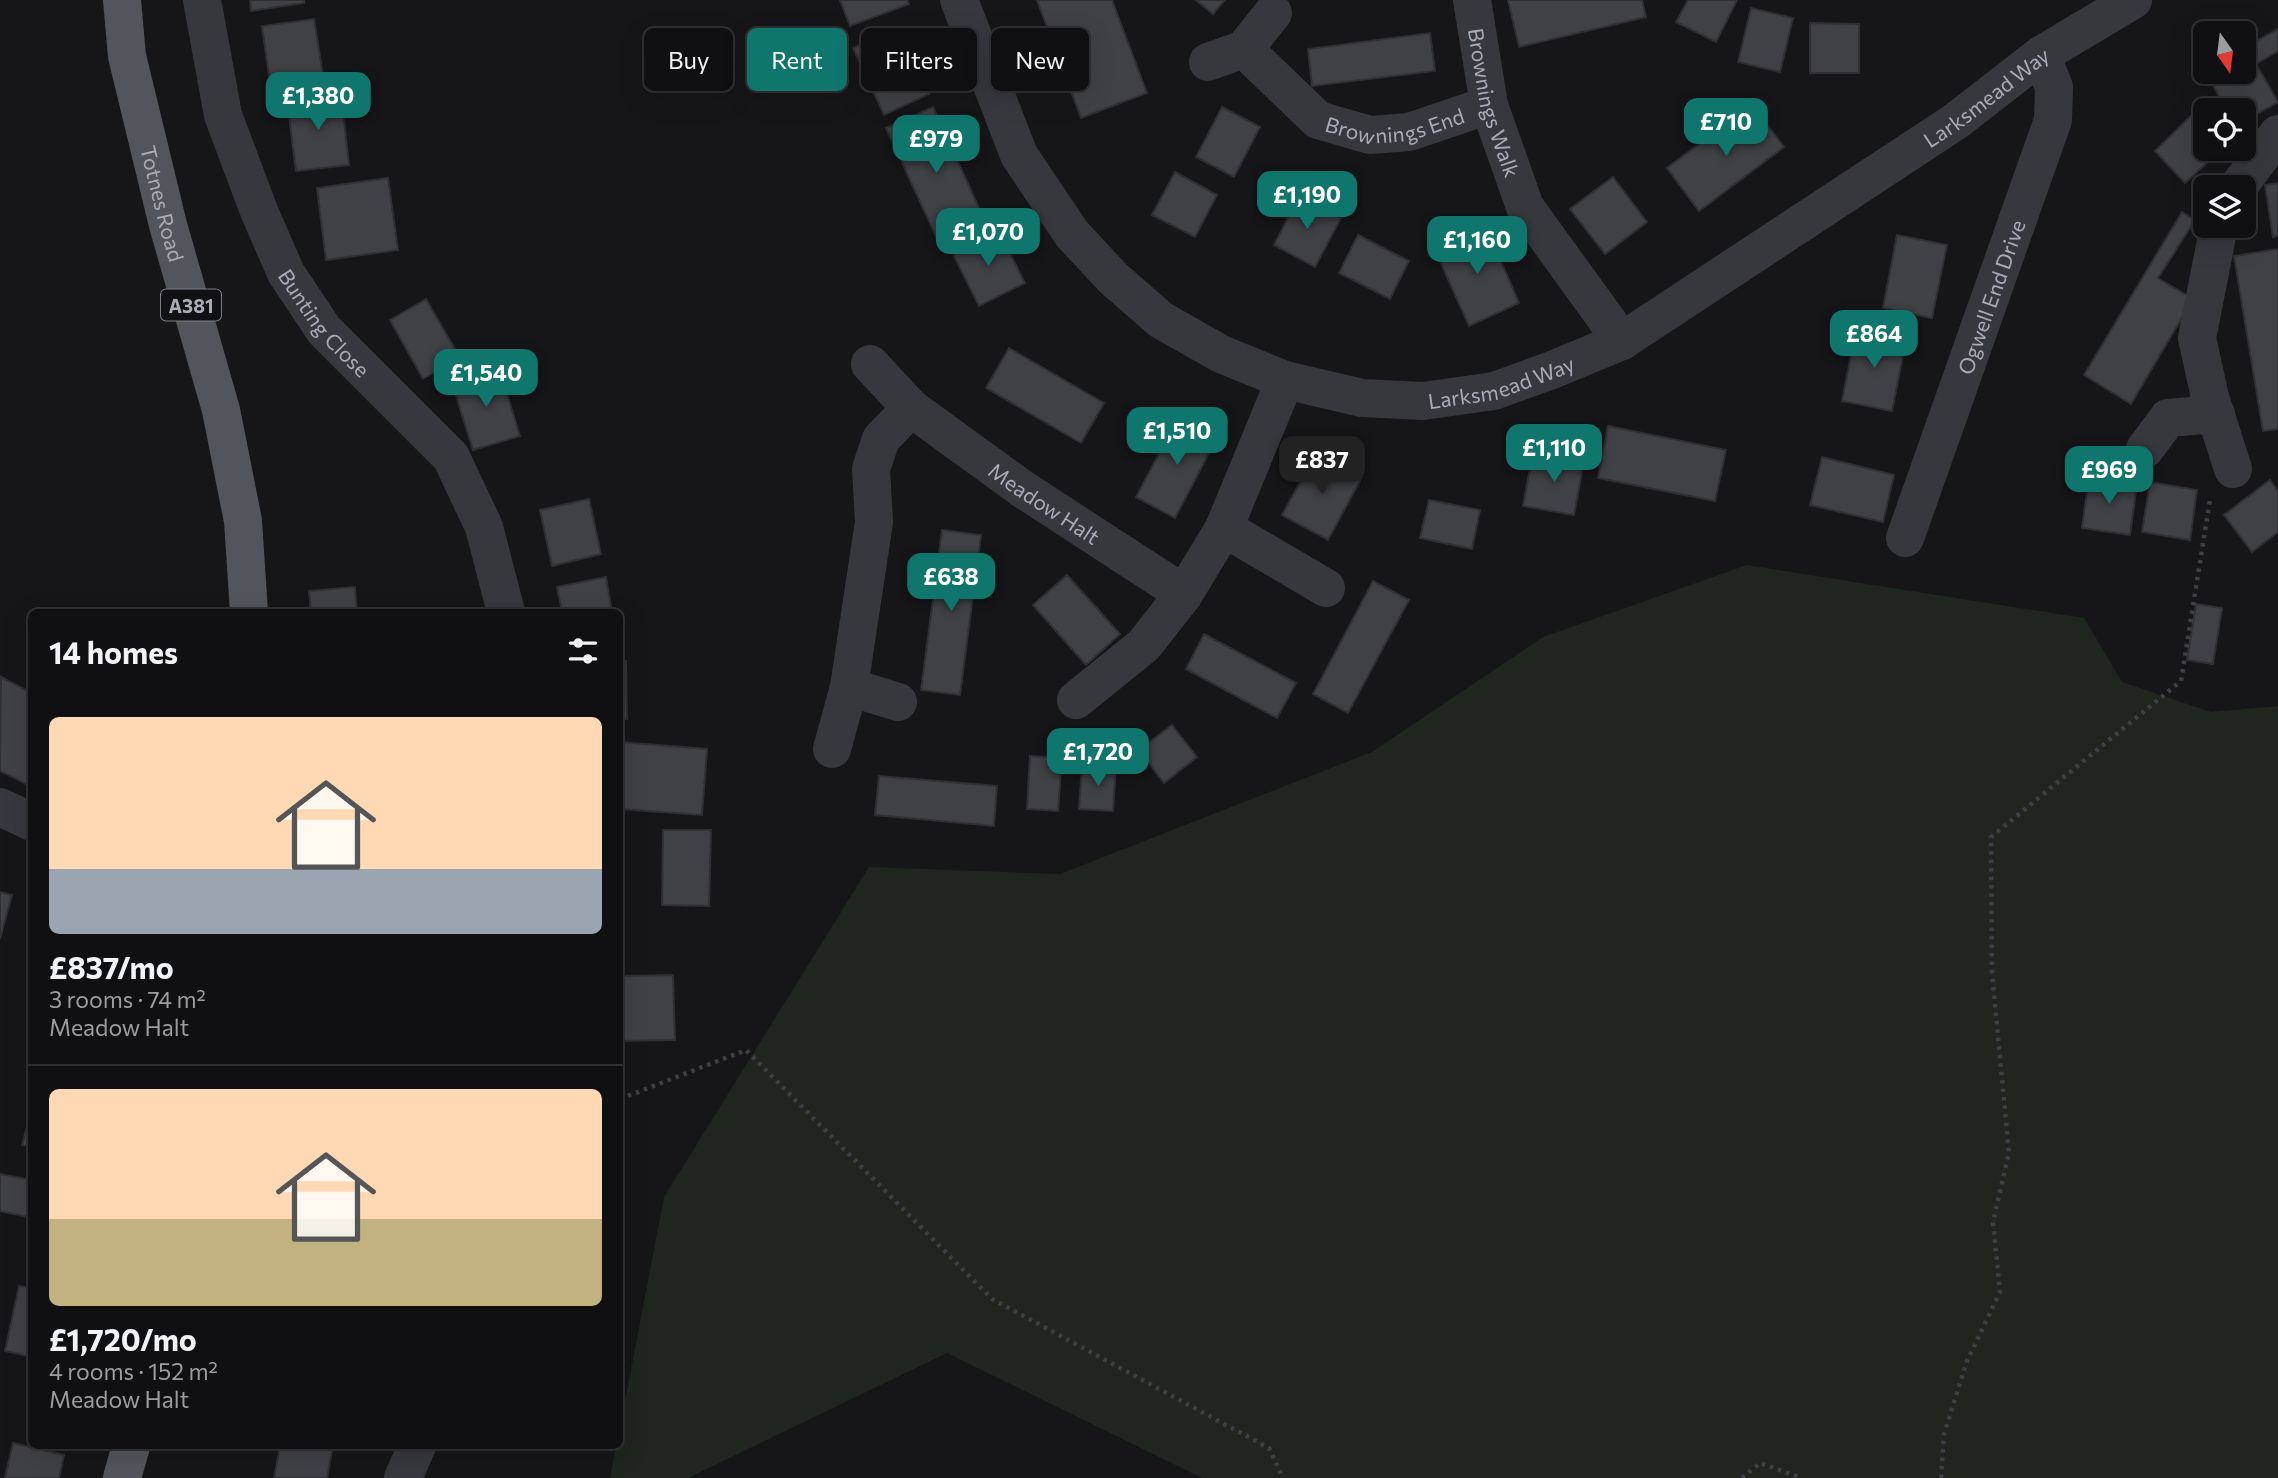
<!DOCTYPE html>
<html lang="en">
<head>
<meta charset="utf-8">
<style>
	body { margin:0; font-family:Commissioner,sans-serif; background:#1e1e20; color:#f1f3f6; height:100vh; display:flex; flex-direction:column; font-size:26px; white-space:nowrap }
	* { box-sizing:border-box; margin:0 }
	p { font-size:23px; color:#9c9d9f }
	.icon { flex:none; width:38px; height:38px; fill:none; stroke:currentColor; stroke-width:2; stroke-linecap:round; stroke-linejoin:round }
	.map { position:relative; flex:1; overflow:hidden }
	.panel { position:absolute; left:28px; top:609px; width:595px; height:840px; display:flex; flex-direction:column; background:#101012; border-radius:10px; box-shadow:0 7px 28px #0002,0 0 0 2px #303032 }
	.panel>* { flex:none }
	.hud { position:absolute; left:644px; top:28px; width:665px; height:63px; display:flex; gap:14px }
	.needle { width:46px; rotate:166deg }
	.controls { position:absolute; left:2193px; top:21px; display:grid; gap:14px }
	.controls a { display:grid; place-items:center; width:63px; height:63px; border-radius:10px; background:#101012; box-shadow:0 7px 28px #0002,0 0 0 2px #303032; font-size:35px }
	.price { position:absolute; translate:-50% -60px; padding:0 16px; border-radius:14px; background:#0f766e; color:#fff; font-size:23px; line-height:46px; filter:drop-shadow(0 2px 4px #0008) }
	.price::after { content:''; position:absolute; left:50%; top:42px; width:21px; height:16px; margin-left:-10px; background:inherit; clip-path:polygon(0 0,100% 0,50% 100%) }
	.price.on { background:#222; color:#fff }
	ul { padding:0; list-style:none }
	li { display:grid; align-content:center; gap:14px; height:371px; padding:0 21px }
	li+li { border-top:2px solid #303032 }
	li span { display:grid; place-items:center; height:217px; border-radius:10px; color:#555 }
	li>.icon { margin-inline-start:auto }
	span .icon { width:126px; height:126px; fill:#fffc; stroke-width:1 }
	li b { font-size:30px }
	h2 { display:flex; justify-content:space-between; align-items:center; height:84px; padding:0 21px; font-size:30px }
	.pill { padding:0 24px; border-radius:10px; background:#101012; box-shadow:0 7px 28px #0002,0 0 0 2px #303032; font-size:24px; line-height:63px }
	.pill.on { background:#0f766e; color:#fff }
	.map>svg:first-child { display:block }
	.green { fill:#1e261f }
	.building { fill:#404145; stroke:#303034; stroke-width:2 }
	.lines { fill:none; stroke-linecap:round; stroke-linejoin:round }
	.path { stroke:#3d3f44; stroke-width:4.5; stroke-dasharray:3.5 5; stroke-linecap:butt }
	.street { stroke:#37383d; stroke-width:38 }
	.primary { stroke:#53555c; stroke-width:38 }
	.labels { text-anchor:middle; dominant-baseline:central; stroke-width:5; stroke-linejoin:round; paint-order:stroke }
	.shield { fill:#111113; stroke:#7b7e86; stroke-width:2 }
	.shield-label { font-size:19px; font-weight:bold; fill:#a8adb8 }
	.street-label { font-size:21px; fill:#a8adb8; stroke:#111113 }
</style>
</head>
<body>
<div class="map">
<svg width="2278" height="1478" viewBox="0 0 2278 1478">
	<rect width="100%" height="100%" fill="#161618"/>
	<!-- green -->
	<path class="green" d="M 1747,565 L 2084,618 L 2122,682 L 2211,712 L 2278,706 L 2278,1478 L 1202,1478 L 947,1353 L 688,1478 L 610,1478 L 616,1446 L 620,1446 L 620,1427 L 664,1197 L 869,867 L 1060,874 L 1372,752 L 1543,637 Z"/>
	<!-- building -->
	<path class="building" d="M 250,0 L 304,0 L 304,3 L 251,11 Z
		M 840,0 L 907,0 L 909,4 L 850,26 Z
		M 1037,0 L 1112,0 L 1147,93 L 1081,118 Z
		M 1196,0 L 1225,0 L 1213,14 Z
		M 1508,0 L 1642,0 L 1646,17 L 1519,47 Z
		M 1688,0 L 1737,0 L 1716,42 L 1676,22 Z
		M 1751,8 L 1793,18 L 1780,72 L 1738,62 Z
		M 314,19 L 324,82 L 271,90 L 262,26 Z
		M 1810,23 L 1859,24 L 1859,73 L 1810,73 Z
		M 899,27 L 929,94 L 884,115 L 853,48 Z
		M 2278,29 L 2278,51 L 2256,64 L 2278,102 L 2244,121 L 2244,110 L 2227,110 L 2204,70 L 2244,72 L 2244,48 Z
		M 1430,33 L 1435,71 L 1312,86 L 1308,49 Z
		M 341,94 L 349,165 L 296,171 L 287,100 Z
		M 1752,104 L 1784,147 L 1699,211 L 1667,168 Z
		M 933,107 L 985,221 L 939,243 L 886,128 Z
		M 1222,107 L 1260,127 L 1234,177 L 1196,157 Z
		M 2198,109 L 2205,116 L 2205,149 L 2222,149 L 2185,183 L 2155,151 Z
		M 1175,172 L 1217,195 L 1195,237 L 1152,215 Z
		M 1613,177 L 1647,222 L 1605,254 L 1570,209 Z
		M 388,178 L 398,250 L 326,260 L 317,188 Z
		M 2278,183 L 2278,236 L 2273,237 L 2265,185 Z
		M 1299,196 L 1341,218 L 1315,267 L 1274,245 Z
		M 2182,212 L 2195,220 L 2158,278 L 2193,299 L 2131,404 L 2084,375 Z
		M 1486,226 L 1519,303 L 1469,326 L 1434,248 Z
		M 998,229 L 1025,283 L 979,306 L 952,252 Z
		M 1358,235 L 1409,261 L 1390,299 L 1339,273 Z
		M 1897,235 L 1947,245 L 1932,318 L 1883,308 Z
		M 2278,249 L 2278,429 L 2263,431 L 2234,256 Z
		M 426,299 L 460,358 L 423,379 L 390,320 Z
		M 1856,330 L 1906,340 L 1892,411 L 1842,401 Z
		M 1009,348 L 1104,403 L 1081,443 L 986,388 Z
		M 499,368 L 520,436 L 473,450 L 452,383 Z
		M 1179,416 L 1218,436 L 1175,518 L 1136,497 Z
		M 1608,426 L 1726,450 L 1715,501 L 1598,478 Z
		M 1533,452 L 1584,461 L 1574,515 L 1523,506 Z
		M 1316,453 L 1362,477 L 1328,540 L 1282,515 Z
		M 1822,457 L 1894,475 L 1883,522 L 1810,505 Z
		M 2089,476 L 2137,484 L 2130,535 L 2082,528 Z
		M 2270,480 L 2278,491 L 2278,532 L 2252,552 L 2224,515 Z
		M 2150,482 L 2197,490 L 2190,540 L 2142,532 Z
		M 589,499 L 601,554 L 552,566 L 540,510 Z
		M 1429,500 L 1480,510 L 1472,549 L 1420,538 Z
		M 942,530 L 981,535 L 960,695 L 921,690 Z
		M 1067,575 L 1120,634 L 1086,665 L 1033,605 Z
		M 606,577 L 612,612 L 562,612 L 557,587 Z
		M 1373,581 L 1409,600 L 1348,713 L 1313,694 Z
		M 355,587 L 357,612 L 311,612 L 309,591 Z
		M 2196,604 L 2222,608 L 2213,664 L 2187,660 Z
		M 1204,634 L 1296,683 L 1277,718 L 1186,669 Z
		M 620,661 L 626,661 L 627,719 L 620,719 Z
		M 1,677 L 32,693 L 32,787 L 0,771 Z
		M 1172,725 L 1197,757 L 1164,783 L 1139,750 Z
		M 620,742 L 707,749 L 702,815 L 620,809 Z
		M 1030,756 L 1062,758 L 1058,811 L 1027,809 Z
		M 1082,765 L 1116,767 L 1113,811 L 1079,809 Z
		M 879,776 L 997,786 L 994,826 L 875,815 Z
		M 663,830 L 711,830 L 709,906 L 662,905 Z
		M 0,892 L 12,895 L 0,939 Z
		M 673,975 L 675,1040 L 620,1041 L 620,976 Z
		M 32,1108 L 32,1147 L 22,1145 Z
		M 0,1174 L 32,1180 L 32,1218 L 0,1211 Z
		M 19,1286 L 32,1288 L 32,1357 L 5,1351 Z
		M 13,1443 L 64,1455 L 59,1478 L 5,1478 Z
		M 280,1446 L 333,1446 L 327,1478 L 274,1478 Z"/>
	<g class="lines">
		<!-- path -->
		<path class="path" d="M 620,1099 L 746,1050 L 992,1299 L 1269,1448 L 1283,1478
			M 1742,1478 L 1760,1463 L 1802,1478
			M 1941,1478 L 1944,1434 L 1967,1361 L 2000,1292 L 1993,1222 L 2009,1153 L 1992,973 L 1991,837 L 2181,681 L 2210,500"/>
		<!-- street -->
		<g class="street">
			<path id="s1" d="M 202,0 L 223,115 L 259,211 L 286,273 L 324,330 L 451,457 L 484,527 L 506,612"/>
			<path id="s2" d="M 959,0 L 1019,155 L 1072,234 L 1113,278 L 1161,320 L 1221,354 L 1285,380 L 1362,398 L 1423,401 L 1494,391 L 1552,370 L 1622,341 L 1956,121 L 2041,55 L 2133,0"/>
			<path id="s3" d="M 1472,0 L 1489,105 L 1525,207 L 1622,341"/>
			<path id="s4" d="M 1244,49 L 1318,120 L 1370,135 L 1409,132 L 1489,105"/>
			<path d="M 1208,62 L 1244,49 L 1273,13"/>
			<path d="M 2238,187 L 2278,134"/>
			<path d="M 2219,226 L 2197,338 L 2210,397 L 2233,469"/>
			<path d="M 870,364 L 911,408"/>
			<path d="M 2145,449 L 2168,418 L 2216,414"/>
			<path d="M 1224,528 L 1326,588"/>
			<path id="s5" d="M 1905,538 L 2053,120 L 2054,87 L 2041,55"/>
			<path d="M 849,687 L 898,702"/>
			<path d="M 1076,700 L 1144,645 L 1184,594"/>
			<path id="s6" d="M 832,749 L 849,687 L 874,522 L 871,469 L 881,439 L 911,408 L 1021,488 L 1184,594 L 1224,528 L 1285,380"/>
			<path d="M 0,807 L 32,822"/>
			<path d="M 403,1478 L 417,1446"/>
		</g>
		<!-- primary -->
		<g class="primary">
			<path id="s7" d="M 122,0 L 127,56 L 168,225 L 221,410 L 243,521 L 249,612"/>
			<path d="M 122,1478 L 131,1446"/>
		</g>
	</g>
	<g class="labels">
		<!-- shield labels -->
		<rect class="shield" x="161" y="289.5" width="60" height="31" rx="5"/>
		<g class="shield-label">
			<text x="191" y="305">A381</text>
		</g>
		<!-- street labels -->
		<g class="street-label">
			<text stroke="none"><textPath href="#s2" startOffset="1311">Larksmead Way</textPath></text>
			<text stroke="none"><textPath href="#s3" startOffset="105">Brownings Walk</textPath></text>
			<text stroke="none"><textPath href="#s4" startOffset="182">Brownings End</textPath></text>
			<text stroke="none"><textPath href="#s7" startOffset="208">Totnes Road</textPath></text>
			<text stroke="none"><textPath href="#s5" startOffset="256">Ogwell End Drive</textPath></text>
			<text stroke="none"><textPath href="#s1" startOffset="350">Bunting Close</textPath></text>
			<text stroke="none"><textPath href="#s2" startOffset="744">Larksmead Way</textPath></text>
			<text stroke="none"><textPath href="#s6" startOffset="523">Meadow Halt</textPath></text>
		</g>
	</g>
</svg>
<div class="controls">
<a><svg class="needle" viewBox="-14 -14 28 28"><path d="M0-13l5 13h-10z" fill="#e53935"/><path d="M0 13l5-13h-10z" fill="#9c9d9f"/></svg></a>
<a><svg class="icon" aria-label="locate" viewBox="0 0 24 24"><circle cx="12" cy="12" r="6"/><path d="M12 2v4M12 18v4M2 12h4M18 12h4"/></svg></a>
<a><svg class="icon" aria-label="layers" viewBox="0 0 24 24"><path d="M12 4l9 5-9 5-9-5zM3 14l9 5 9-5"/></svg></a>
</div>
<b class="price" style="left:318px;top:132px">£1,380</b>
<b class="price" style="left:1726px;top:158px">£710</b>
<b class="price" style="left:936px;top:175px">£979</b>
<b class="price" style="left:1307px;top:231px">£1,190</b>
<b class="price" style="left:988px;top:268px">£1,070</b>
<b class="price" style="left:1477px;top:276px">£1,160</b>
<b class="price" style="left:1874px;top:370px">£864</b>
<b class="price" style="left:486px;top:409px">£1,540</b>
<b class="price" style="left:1177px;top:467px">£1,510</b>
<b class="price" style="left:1554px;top:484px">£1,110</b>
<b class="price on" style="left:1322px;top:496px">£837</b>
<b class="price" style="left:2109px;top:506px">£969</b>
<b class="price" style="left:951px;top:613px">£638</b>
<b class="price" style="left:1098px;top:788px">£1,720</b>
<div class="hud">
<a class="pill">Buy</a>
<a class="pill on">Rent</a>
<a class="pill">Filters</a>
<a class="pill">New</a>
</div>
<section class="panel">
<h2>14 homes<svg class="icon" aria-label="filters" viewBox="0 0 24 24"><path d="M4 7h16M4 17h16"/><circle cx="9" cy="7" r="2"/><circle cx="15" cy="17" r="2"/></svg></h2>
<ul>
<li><span style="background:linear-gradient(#ffd9b3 70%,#9aa5b1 0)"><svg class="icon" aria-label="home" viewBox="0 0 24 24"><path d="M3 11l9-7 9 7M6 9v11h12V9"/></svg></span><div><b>£837/mo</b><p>3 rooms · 74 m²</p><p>Meadow Halt</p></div></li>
<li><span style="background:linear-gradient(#ffd9b3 60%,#c2b280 0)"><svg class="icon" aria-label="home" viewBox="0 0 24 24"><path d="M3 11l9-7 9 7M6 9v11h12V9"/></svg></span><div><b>£1,720/mo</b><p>4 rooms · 152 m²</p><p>Meadow Halt</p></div></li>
</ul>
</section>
</div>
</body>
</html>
